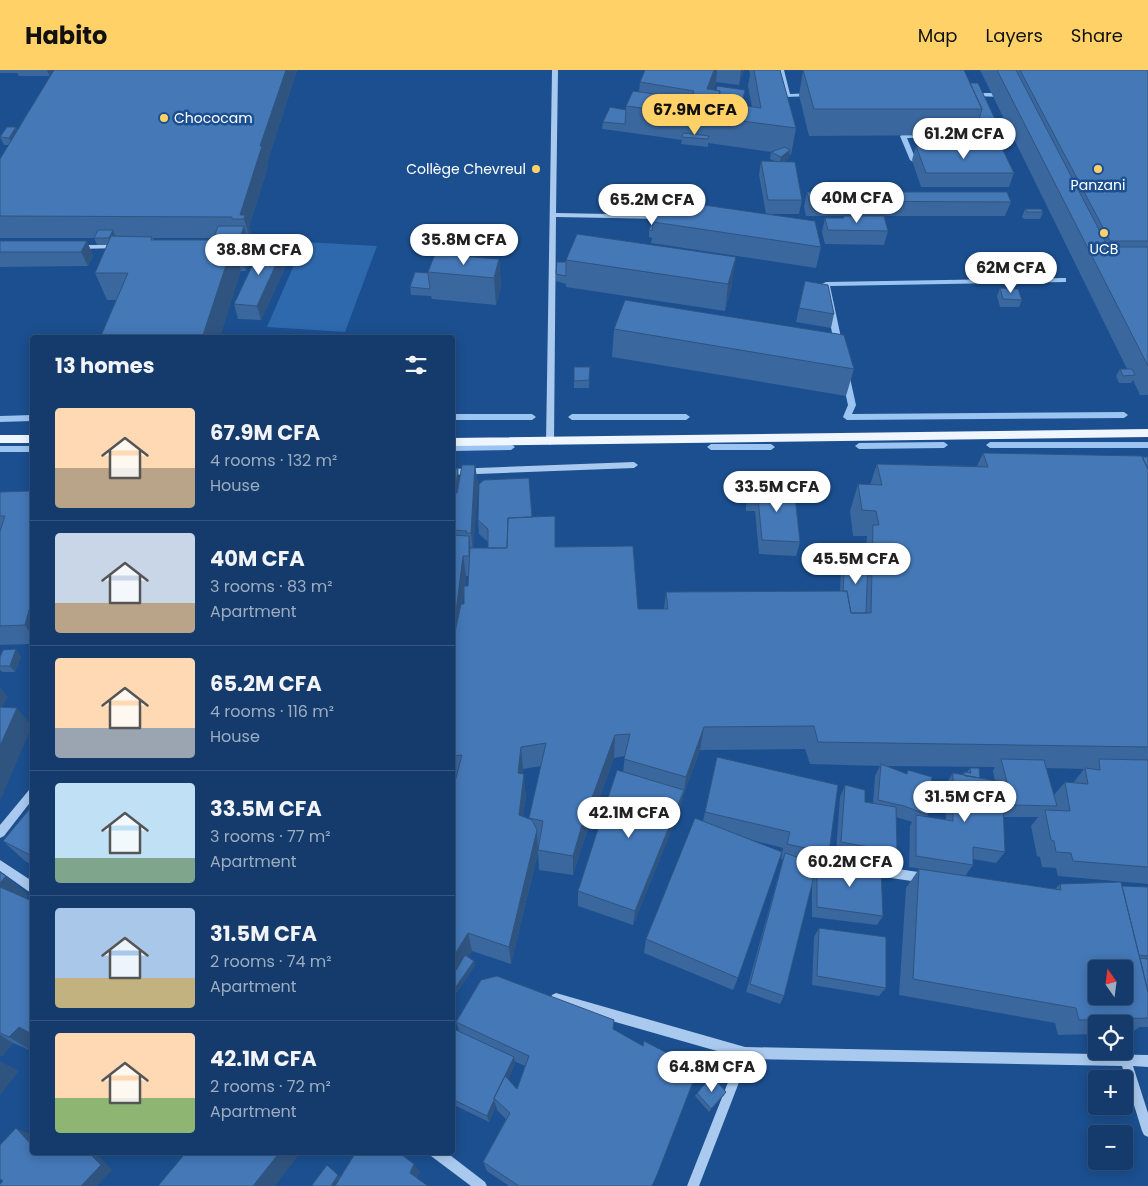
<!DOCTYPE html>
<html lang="en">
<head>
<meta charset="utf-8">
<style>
	body { margin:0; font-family:Poppins,sans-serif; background:#1d4271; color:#f1f3f6; height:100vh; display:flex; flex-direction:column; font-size:19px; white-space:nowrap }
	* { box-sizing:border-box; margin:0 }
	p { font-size:16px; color:#9dadc1 }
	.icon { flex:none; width:28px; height:28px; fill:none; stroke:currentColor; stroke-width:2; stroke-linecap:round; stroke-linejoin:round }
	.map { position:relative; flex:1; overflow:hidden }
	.details { position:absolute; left:30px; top:265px; width:425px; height:820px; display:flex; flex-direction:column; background:#143b6b; border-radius:5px; box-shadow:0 2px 12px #0003,0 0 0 1px #33557e }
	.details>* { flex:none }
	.needle { width:32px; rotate:346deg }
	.controls { position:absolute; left:1088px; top:890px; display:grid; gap:10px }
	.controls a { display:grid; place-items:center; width:45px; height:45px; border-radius:5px; background:#143b6b; box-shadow:0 2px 12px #0003,0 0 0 1px #33557e; font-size:25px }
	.price { position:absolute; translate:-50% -42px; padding:0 11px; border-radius:18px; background:#fff; color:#222; font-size:16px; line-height:32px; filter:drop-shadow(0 1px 2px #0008) }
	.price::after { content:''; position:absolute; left:50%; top:30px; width:15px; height:11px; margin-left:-8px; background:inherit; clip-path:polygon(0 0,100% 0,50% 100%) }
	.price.selected { background:#ffd166; color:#111 }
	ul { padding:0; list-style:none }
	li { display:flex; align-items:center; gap:15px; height:125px; padding:0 25px }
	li+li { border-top:1px solid #33557e }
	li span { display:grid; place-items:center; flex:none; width:140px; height:100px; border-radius:5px; color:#555 }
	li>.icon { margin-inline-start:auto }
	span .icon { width:60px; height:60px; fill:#fffc; stroke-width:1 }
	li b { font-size:21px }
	h2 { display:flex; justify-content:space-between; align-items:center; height:60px; padding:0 25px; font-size:21px }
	header { display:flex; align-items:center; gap:30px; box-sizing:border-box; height:70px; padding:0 25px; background:#ffd166; color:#111 }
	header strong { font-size:24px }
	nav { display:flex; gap:28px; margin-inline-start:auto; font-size:18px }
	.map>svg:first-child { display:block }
	.green { fill:#2e69ad }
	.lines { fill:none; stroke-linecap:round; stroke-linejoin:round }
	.stream { fill:#9cc4f0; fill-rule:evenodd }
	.minor { fill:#a9c9ee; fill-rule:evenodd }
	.major { fill:#f0f6ff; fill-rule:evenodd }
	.wall { fill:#3a679d; fill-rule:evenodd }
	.shaded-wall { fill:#305480 }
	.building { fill:#4478b7; stroke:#305480; fill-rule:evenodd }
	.poi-dot { fill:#ffd166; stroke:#1b4f8f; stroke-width:2 }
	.labels { text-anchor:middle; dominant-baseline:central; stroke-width:5; stroke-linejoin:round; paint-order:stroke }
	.far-poi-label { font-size:14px; fill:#fff; stroke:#1b4f8f }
</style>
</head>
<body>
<header>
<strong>Habito</strong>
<nav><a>Map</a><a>Layers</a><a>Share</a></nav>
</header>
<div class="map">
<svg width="1148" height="1116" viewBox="0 0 1148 1116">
	<rect width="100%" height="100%" fill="#1b4f8f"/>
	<!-- green -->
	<path class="green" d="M 304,172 L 377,176 L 345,262 L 267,257 Z"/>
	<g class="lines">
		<!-- stream -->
		<path class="stream" d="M 778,0 L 784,0 L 790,24 L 812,23 L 815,25 L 814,26 L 785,27 Z
			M 972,23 L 1005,23 L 1008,25 L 1005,27 L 970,26 L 969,25 Z
			M 1020,64 L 1023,66 L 1022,67 L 907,68 L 916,90 L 913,92 L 910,90 L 900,66 L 903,64 Z
			M 1063,208 L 1066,208 L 1066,212 L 830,216 L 843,277 L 839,280 L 835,277 L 822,214 L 826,212 Z
			M 846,305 L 850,308 L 856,335 L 852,344 L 1124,342 L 1128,345 L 1124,348 L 847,350 L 843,347 L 848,335 L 842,308 Z
			M 452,344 L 532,344 L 536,347 L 532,350 L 452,350 Z
			M 572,344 L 686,344 L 690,347 L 686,350 L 572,350 L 568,347 Z
			M 32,345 L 32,351 L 0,352 L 0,346 Z
			M 944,372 L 948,375 L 944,378 L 859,379 L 855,376 L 859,373 Z
			M 990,372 L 1148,372 L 1148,378 L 990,378 L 986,375 Z
			M 511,374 L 515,377 L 511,380 L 452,381 L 452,375 Z
			M 711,374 L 771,374 L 775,377 L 771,380 L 711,380 L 707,377 Z
			M 0,376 L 32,376 L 32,382 L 0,382 Z"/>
		<!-- minor -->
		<path class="minor" d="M 552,0 L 558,0 L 556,143 L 664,145 L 667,147 L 664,149 L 556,147 L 554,372 L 550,375 L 546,372 Z
			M 118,175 L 120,176 L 120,178 L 78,179 L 75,177 L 78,175 Z
			M 634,392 L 638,395 L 634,398 L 452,405 L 452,399 Z
			M 32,719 L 32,730 L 4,766 L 0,768 L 0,755 L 29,720 Z
			M 0,790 L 32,811 L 32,822 L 28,821 L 0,801 Z
			M 871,795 L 925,803 L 929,805 L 930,808 L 929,811 L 925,813 L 871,805 L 867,803 L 866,800 L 867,797 Z
			M 556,923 L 745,977 L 1148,985 L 1148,997 L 1133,996 L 1148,1043 L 1148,1067 L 1144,1065 L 1142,1061 L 1122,996 L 748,989 L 699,1116 L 687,1116 L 738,987 L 556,935 L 552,933 L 550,929 L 552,925 Z
			M 429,1082 L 446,1082 L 485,1112 L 487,1116 L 471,1116 L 431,1086 Z"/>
		<!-- major -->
		<path class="major" d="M 1148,359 L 1148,367 L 452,376 L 452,368 Z
			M 0,365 L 32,365 L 32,373 L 0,373 Z"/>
	</g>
	<!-- wall -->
	<path class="wall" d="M 0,0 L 52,0 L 49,6 L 19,6 L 17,3 L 0,3 Z
		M 54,0 L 297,0 L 267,93 L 268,96 L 249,157 L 252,166 L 250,170 L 248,170 L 252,183 L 246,201 L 241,201 L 116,230 L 107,230 L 95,203 L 107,175 L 97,175 L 94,168 L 0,168 L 0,89 L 9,75 L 4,75 L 0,67 L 16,57 L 17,60 ZM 153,168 L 214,168 L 213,170 L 154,170 Z
		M 645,0 L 744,0 L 739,15 L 716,12 L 713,20 L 744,27 L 742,35 L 752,37 L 748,16 L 750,4 L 749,0 L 780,0 L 796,58 L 791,85 L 789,84 L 789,88 L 784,91 L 802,130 L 799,144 L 772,144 L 821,177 L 816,198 L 651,173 L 652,168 L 649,167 L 649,160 L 654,147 L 766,144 L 759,105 L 761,91 L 775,91 L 770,89 L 771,82 L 708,73 L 708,77 L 681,74 L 682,70 L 625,62 L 602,59 L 603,52 L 626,40 L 626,36 L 639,22 L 640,12 Z
		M 803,0 L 970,13 L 995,49 L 990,63 L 974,63 L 974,65 L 809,66 L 799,25 Z
		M 980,0 L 1148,0 L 1148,325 L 1140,325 L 1133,310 L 1131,313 L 1119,313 L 1116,306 L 1120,299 L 1127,299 Z
		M 916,76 L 1014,103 L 1009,117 L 921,117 L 912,90 Z
		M 807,122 L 1011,132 L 1005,146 L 884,146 L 888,161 L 884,175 L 825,174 L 822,162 L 825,148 L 843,148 L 844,146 L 849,146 L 806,146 L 804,137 Z
		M 1025,139 L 1043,142 L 1040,149 L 1024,149 L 1022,147 Z
		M 0,171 L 87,171 L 93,186 L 88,196 L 0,197 Z
		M 499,189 L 501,217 L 496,235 L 432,229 L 431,226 L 411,225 L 410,217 L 428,203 L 428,202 Z
		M 566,190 L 732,215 L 725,241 L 566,217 L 566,214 L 556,211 L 556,204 L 566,192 Z
		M 288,191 L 261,250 L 238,249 L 234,234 Z
		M 805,211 L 834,244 L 831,258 L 796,252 Z
		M 1000,218 L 1022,230 L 1019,237 L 1000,237 L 997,226 Z
		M 614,259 L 854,299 L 846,326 L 612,287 Z
		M 574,297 L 590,297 L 589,318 L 574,318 Z
		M 983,383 L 1148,387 L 1148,814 L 1058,806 L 1056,798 L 1042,797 L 1040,787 L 1037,786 L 1031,756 L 1038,747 L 1004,747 L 1003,745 L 1005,782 L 996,793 L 973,789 L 973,795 L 965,806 L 909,797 L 910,756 L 912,752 L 896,747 L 897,782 L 890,793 L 836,782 L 840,727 L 845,715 L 865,732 L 873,733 L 875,706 L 880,696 L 810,694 L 805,679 L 700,680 L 683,726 L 681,737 L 633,855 L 578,836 L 578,821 L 623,702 L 625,686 L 614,688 L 582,776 L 573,805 L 539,800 L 538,782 L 511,894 L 472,881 L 468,887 L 474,891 L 475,895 L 457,922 L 452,920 L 452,723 L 456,708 L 452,709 L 452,572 L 453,574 L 454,569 L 452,569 L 452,399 L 459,410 L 475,395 L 478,415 L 473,478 L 488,478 L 488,472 L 479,464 L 478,450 L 532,447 L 556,477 L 638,539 L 664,539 L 666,522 L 840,521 L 841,502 L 845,489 L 863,492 L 864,481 L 867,470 L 867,466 L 853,466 L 850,441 L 858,414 L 870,415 L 877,394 L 977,396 ZM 466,506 L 469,506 L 468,516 L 465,516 ZM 464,517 L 464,534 L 462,534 L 463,526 ZM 541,696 L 529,748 L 529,749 L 523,746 L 526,725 L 522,703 L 523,699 ZM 884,696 L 995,697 L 993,701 L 995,711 L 980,708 L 970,698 L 967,702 L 964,702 L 962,705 L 953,703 L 945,715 L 946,750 L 927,747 L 928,745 L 908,700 L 906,704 ZM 1046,698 L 1084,699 L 1073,713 L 1065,712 L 1054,725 Z
		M 785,405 L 805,416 L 803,424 L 795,424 L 800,472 L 796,486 L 759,484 L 755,441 L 746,441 L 746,429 L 748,415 L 785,416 L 784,412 Z
		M 32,421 L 32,574 L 0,575 L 0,422 Z
		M 21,586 L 15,602 L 2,602 L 0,600 L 0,587 Z
		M 717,687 L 829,783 L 825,792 L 883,846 L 877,855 L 812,847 L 812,813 L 784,926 L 780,934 L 746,922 L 783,789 L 781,789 L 783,778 L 748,769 L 738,908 L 733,920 L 644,883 L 646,869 L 703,751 Z
		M 32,736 L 32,795 L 25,791 L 3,771 Z
		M 919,799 L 1055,819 L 1060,814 L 1148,817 L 1148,957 L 1140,957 L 1130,963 L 1124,963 L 1124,954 L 1096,954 L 1096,964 L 1058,965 L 1055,953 L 899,925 L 906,818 Z
		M 0,802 L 6,806 L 28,825 L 26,828 L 32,831 L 32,981 L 13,973 L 2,986 L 0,985 Z
		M 819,858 L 886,918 L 879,926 L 812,915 L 814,867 Z
		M 456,952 L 613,959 L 652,1116 L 509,1116 L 487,1101 L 483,1092 L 506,1049 L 497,1040 L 496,1036 L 489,1052 L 452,1034 L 452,967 L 459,961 ZM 514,991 L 525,996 L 517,1019 L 508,1009 L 515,994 Z
		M 697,1023 L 724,1025 L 709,1042 L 695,1026 Z"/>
	<!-- shaded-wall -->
	<path class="shaded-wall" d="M 47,0 L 52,0 L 49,6 Z
		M 286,0 L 297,0 L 267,93 L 268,96 L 249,157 L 252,166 L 250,170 L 244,149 L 240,145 L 260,76 Z
		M 714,0 L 717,0 L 716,12 L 705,45 L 707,19 Z
		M 741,0 L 744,0 L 739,15 Z
		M 745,20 L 744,27 L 741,39 L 742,32 Z
		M 16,57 L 19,64 L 12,75 L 9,68 Z
		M 790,80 L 789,88 L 779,94 L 781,87 Z
		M 244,156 L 252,183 L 246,201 L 238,174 Z
		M 113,160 L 116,168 L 112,175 L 109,168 Z
		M 87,171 L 93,186 L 88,196 L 81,182 Z
		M 233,174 L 241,201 L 220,268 L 202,268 Z
		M 284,177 L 288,191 L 261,250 L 257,236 Z
		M 736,187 L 732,215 L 725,241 L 728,214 Z
		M 499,189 L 501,217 L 496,235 L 494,208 Z
		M 475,395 L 478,415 L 473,483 L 471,463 Z
		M 458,399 L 460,419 L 458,444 L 455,423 Z
		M 469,466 L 472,486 L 471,506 L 469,486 Z
		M 463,486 L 466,506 L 458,570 L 455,550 Z
		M 32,529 L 32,566 L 25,555 Z
		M 16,579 L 21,586 L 15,602 L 10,596 Z
		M 0,617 L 8,627 L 0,641 Z
		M 17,638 L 32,656 L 0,731 L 0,676 Z
		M 704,657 L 700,680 L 683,726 L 681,737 L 633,855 L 635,841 L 684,722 L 686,707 Z
		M 615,665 L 614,688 L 582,776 L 573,805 L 573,786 L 582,755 Z
		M 521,677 L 523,699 L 520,725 L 518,703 Z
		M 524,704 L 526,725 L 521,765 L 519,745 Z
		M 537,760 L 538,780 L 538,782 L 511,894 L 509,877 Z
		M 6,806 L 28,825 L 20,835 L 0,818 L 0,813 Z
		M 468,863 L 472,881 L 452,914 L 452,889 Z
		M 474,891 L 475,895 L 457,922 L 455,918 Z
		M 19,957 L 32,965 L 32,981 L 9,967 Z
		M 0,965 L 13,973 L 2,986 L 0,985 Z
		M 514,987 L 515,994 L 498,1032 L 494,1029 Z
		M 0,991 L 19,1001 L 0,1025 Z
		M 726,1022 L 724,1025 L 709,1042 L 711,1039 Z
		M 494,1030 L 496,1036 L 489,1052 L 487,1046 Z
		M 16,1058 L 30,1064 L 32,1067 L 32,1074 L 30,1073 Z
		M 88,1082 L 95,1082 L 112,1100 L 97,1116 L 81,1116 Z
		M 280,1082 L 301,1082 L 275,1116 L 253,1116 Z
		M 414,1094 L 420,1102 L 416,1110 L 410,1103 Z
		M 327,1095 L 341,1107 L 335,1116 L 331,1116 Z"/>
	<!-- building -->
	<path class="building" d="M 54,0 L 286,0 L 260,76 L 262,76 L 240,145 L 245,145 L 244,149 L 232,149 L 232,147 L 0,146 L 0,89 Z
		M 645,0 L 714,0 L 707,19 L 720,21 L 716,32 L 761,38 L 754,0 L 780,0 L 796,58 L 626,36 L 633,21 L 691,29 L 694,21 L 640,12 Z
		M 803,0 L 964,0 L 982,39 L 814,39 Z
		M 997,0 L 1016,0 L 1108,177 L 1148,177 L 1148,296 Z
		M 1020,0 L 1148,0 L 1148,171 L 1110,171 Z
		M 970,13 L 978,13 L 995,49 L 979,49 L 982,39 Z
		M 717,16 L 745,20 L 742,32 L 719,29 L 720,21 L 716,20 Z
		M 610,37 L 626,40 L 625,54 L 603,52 Z
		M 7,57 L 16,57 L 9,68 L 0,67 Z
		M 683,63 L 709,66 L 708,69 L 682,67 Z
		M 916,76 L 1001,76 L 1014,103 L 926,103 Z
		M 785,77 L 790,80 L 781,87 L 771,82 Z
		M 761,91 L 795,92 L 802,130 L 768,130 Z
		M 807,122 L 1007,122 L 1011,132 L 809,131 Z
		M 662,129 L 815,151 L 821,177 L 653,152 Z
		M 1025,139 L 1041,139 L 1043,142 L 1027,142 Z
		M 844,146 L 884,146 L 888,161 L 828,160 L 825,148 L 844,148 Z
		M 654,147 L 653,152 L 652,161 L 649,160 Z
		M 218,156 L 244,156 L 238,174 L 233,174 L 202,268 L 100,268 L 128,203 L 95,203 L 111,166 L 152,167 L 151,170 L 213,170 Z
		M 98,160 L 113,160 L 109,168 L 94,168 Z
		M 577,164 L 736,187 L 728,214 L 566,190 Z
		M 0,171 L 87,171 L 81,182 L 0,182 Z
		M 262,175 L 284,177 L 257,236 L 234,234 Z
		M 435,184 L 499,189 L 494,208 L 428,202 Z
		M 557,192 L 566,192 L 566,206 L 556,204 Z
		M 415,202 L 428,203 L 430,219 L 410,217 Z
		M 805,211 L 828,215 L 834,244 L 799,238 Z
		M 1000,218 L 1018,219 L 1022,230 L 1003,229 Z
		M 625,230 L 844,265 L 854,299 L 614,259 Z
		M 574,297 L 590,297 L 589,310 L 574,311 Z
		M 1120,299 L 1132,299 L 1135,305 L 1123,306 Z
		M 983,383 L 1142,386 L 1148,399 L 1148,677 L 818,672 L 814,656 L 704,657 L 686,707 L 624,689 L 630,664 L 615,665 L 582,755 L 573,786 L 538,780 L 543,751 L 529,748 L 546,673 L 521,677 L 518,703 L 524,704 L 519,745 L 532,750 L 537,760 L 509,877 L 468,863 L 452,889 L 452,723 L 462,685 L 452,686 L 452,576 L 461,534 L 464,534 L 464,516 L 468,516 L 470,478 L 507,478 L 508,448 L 555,446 L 555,477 L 633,476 L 638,539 L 668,539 L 666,522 L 847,521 L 851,543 L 871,543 L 873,455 L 879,455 L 876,441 L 862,440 L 858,414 L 882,415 L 877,394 L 988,397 Z
		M 1142,387 L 1148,387 L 1148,399 Z
		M 462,395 L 475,395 L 471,463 L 466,463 L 467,461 L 452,460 L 452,399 L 458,399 L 455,423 L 457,423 Z
		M 802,404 L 805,416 L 788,416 L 785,405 Z
		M 529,408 L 532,447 L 508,448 L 507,478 L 488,478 L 488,459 L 478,450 L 479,414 L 484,410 Z
		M 748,415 L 794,417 L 800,472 L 762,470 L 758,428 L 749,427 Z
		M 32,421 L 32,529 L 25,555 L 0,556 L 0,461 L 5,446 L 0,446 L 0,422 Z
		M 452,465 L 469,466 L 469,486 L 463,486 L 455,550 L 452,550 Z
		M 845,489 L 868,493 L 866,543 L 851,543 L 847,521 L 843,521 Z
		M 16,579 L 10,596 L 0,596 L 0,587 L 3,580 Z
		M 32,582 L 32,590 L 31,591 L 30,583 Z
		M 0,637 L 17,638 L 0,676 Z
		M 717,687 L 838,715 L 829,783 L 787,774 L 790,762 L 705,742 Z
		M 1001,689 L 1044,690 L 1057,736 L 1013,735 Z
		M 1099,689 L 1148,690 L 1148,797 L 1073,791 L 1071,783 L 1056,782 L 1054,771 L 1051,770 L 1045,740 L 1070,741 L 1065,712 L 1088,714 L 1085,698 L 1100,700 Z
		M 881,694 L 907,704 L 908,700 L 932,707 L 928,745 L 904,736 L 878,730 Z
		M 970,698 L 979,698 L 980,708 L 965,706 L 964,702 L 971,703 Z
		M 617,700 L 684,720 L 635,841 L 578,821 Z
		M 953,703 L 1002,712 L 1005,782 L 973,777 L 973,795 L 916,786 L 916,745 L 953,751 Z
		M 845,715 L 865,720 L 865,732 L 896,737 L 897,782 L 841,772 Z
		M 32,736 L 32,786 L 3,771 Z
		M 695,748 L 782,782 L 738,908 L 646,869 Z
		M 785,783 L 817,794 L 784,926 L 750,914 Z
		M 817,791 L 881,799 L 883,846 L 817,837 Z
		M 919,799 L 1061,820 L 1060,814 L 1121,812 L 1148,922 L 1148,948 L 1079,950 L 1076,938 L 913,909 ZM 1096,899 L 1124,899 L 1124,926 L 1096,926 Z
		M 0,802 L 6,806 L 0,813 Z
		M 1122,816 L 1148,817 L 1148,886 L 1139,885 Z
		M 0,817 L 32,831 L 32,964 L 19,957 L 9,967 L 0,963 Z
		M 819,858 L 886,867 L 886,918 L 817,906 Z
		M 465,885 L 474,891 L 455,918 L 452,916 L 452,907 Z
		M 1140,888 L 1148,889 L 1148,922 Z
		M 497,906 L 614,950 L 613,959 L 643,976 L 644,971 L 698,999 L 657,1105 L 652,1116 L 519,1116 L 483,1092 L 510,1043 L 494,1028 L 505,1006 L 517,1019 L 529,986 L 456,952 L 481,910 Z
		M 456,960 L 514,987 L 494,1028 L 494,1030 L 487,1046 L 452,1029 L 452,967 Z
		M 712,1006 L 726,1022 L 711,1039 L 697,1023 Z
		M 16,1058 L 30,1073 L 32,1070 L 32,1082 L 88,1082 L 101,1095 L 81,1116 L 0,1116 L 0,1114 L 3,1111 L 0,1109 L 0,1075 Z
		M 280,1082 L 253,1116 L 158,1116 L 183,1086 L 179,1082 Z
		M 356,1082 L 398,1082 L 414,1094 L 410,1103 L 428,1116 L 335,1116 Z
		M 327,1095 L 338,1105 L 331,1116 L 313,1116 L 312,1115 Z"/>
	<!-- markers -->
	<g class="poi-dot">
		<circle cx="164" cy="48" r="5"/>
		<circle cx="536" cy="99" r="5"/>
		<circle cx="1098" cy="99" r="5"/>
		<circle cx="1104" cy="163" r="5"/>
	</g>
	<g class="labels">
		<!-- far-poi labels -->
		<g class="far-poi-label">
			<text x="174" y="48" text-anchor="start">Chococam</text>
			<text x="526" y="99" text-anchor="end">Collège Chevreul</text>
			<text x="1098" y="115">Panzani</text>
			<text x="1104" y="179">UCB</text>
		</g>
	</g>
</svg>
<div class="controls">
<a><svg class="needle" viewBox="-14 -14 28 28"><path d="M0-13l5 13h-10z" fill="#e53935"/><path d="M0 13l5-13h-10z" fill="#9dadc1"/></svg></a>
<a><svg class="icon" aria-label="locate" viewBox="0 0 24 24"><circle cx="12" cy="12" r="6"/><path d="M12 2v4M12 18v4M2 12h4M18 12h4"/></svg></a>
<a>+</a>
<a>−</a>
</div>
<b class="price selected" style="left:695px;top:66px">67.9M CFA</b>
<b class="price" style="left:964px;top:90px">61.2M CFA</b>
<b class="price" style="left:857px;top:154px">40M CFA</b>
<b class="price" style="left:652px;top:156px">65.2M CFA</b>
<b class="price" style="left:464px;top:196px">35.8M CFA</b>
<b class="price" style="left:259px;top:206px">38.8M CFA</b>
<b class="price" style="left:1011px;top:224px">62M CFA</b>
<b class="price" style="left:777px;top:443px">33.5M CFA</b>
<b class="price" style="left:856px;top:515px">45.5M CFA</b>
<b class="price" style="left:965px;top:753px">31.5M CFA</b>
<b class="price" style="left:629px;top:769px">42.1M CFA</b>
<b class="price" style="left:850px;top:818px">60.2M CFA</b>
<b class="price" style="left:712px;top:1023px">64.8M CFA</b>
<section class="details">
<h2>13 homes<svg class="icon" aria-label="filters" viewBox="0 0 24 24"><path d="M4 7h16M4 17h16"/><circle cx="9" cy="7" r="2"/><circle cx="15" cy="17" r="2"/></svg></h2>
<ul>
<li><span style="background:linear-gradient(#ffd9b3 60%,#b9a48a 0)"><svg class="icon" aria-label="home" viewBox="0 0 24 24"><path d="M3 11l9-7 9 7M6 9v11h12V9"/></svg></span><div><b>67.9M CFA</b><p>4 rooms · 132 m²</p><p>House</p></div></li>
<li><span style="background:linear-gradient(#c9d6e8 70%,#b9a48a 0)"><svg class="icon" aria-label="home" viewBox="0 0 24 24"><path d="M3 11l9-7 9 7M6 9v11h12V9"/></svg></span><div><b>40M CFA</b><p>3 rooms · 83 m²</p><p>Apartment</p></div></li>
<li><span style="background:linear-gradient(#ffd9b3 70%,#9aa5b1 0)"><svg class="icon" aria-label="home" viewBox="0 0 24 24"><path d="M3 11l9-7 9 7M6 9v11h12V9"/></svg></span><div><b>65.2M CFA</b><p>4 rooms · 116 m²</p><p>House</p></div></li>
<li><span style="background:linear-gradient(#bfe0f5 75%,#7fa58c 0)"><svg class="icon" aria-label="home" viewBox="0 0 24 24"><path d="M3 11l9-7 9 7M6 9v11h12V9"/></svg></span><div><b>33.5M CFA</b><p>3 rooms · 77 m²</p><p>Apartment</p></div></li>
<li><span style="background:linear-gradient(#a9c7e8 70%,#c2b280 0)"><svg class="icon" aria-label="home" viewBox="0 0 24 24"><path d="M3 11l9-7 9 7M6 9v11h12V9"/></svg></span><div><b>31.5M CFA</b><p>2 rooms · 74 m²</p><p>Apartment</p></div></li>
<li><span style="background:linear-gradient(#ffd9b3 65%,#8fb573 0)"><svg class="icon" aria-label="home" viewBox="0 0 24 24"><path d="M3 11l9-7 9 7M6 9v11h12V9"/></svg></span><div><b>42.1M CFA</b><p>2 rooms · 72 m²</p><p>Apartment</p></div></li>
</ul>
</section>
</div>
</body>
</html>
